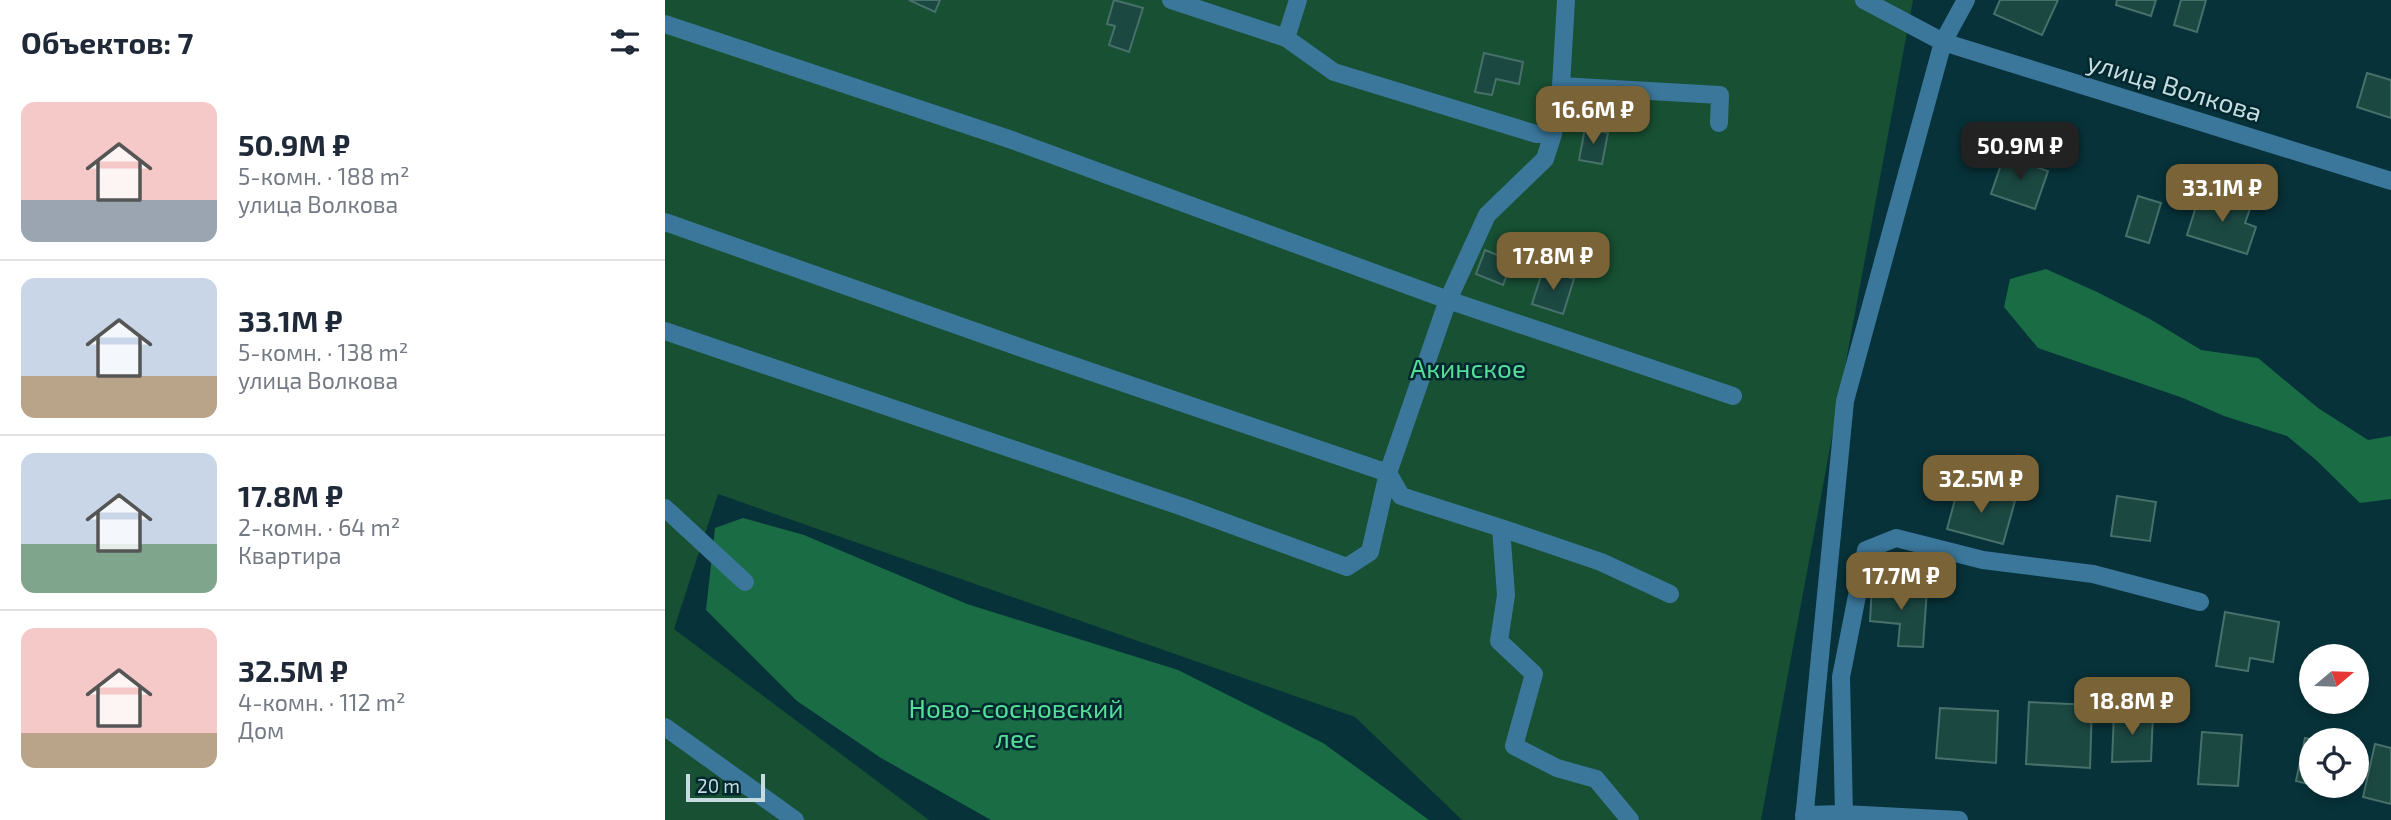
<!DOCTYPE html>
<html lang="ru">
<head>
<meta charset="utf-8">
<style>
	body { margin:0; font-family:"Exo 2",sans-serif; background:#f6f6f7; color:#1f2937; height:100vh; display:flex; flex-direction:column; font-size:26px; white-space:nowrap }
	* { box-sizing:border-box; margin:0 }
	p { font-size:23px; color:#747a83 }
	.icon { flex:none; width:38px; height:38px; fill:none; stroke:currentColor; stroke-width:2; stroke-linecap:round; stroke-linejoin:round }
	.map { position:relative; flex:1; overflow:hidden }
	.side { display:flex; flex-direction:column; background:#fff; width:665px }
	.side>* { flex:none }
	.needle { width:46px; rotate:71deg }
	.fabs { position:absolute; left:1634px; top:644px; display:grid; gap:14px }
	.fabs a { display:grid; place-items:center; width:70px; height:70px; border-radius:50%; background:#fff; box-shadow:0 4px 10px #0003; font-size:35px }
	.scale { position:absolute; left:21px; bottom:18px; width:79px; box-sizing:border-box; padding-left:7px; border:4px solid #c7dce0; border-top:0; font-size:19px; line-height:24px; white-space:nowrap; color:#c7dce0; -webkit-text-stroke:5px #00282f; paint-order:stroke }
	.price { position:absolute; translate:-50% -60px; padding:0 16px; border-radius:14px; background:#7a6337; color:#fff; font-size:23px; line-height:46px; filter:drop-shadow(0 2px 4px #0008) }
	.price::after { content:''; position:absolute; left:50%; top:42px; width:21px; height:16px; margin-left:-10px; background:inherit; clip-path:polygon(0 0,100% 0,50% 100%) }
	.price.on { background:#222; color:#fff }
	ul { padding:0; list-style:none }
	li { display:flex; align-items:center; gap:21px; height:175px; padding:0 21px }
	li+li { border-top:2px solid #e0e1e3 }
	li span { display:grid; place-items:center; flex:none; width:196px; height:140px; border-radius:14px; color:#555 }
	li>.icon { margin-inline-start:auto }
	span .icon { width:84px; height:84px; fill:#fffc; stroke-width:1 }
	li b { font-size:30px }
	h2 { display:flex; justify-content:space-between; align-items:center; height:84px; padding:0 21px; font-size:30px }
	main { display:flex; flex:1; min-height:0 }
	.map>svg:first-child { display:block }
	.green { fill:#175033 }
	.forest { fill:#196c44 }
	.building { fill:#1c4842; stroke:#48706a; stroke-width:2 }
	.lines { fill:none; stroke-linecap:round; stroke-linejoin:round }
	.minor { stroke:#3b779b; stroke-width:18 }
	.labels { text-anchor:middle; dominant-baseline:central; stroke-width:5; stroke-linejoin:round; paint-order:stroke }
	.street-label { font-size:26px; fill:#c7dce0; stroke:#00282f }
	.park-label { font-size:26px; fill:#56de98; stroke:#00282f }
</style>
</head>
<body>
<main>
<section class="side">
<h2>Объектов: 7<svg class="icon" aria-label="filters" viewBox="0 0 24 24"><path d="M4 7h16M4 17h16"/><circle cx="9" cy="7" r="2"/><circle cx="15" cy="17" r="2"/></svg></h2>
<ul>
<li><span style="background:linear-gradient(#f6c9c9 70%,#9aa5b1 0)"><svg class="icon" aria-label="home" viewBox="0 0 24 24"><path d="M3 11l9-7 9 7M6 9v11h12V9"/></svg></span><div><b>50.9M ₽</b><p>5-комн. · 188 m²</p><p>улица Волкова</p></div></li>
<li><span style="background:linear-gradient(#c9d6e8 70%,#b9a48a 0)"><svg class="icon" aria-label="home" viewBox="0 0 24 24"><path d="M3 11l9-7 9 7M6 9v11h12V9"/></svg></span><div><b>33.1M ₽</b><p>5-комн. · 138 m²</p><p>улица Волкова</p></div></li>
<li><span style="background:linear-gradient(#c9d6e8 65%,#7fa58c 0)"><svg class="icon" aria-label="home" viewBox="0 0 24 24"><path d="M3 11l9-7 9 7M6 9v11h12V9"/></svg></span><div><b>17.8M ₽</b><p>2-комн. · 64 m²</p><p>Квартира</p></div></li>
<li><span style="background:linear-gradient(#f6c9c9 75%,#b9a48a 0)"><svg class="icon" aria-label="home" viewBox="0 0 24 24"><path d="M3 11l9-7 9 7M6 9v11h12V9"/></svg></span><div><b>32.5M ₽</b><p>4-комн. · 112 m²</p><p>Дом</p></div></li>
</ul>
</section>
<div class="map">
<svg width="1726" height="820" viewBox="0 0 1726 820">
	<rect width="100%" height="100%" fill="#073239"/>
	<!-- green -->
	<path class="green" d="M 0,0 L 1248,0 L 1096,820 L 797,820 L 690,717 L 53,494 L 9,629 L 264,820 L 0,820 Z"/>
	<!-- forest -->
	<path class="forest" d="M 1381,269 L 1432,292 L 1485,319 L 1536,350 L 1593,358 L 1653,408 L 1703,440 L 1726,436 L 1726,499 L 1695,503 L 1651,460 L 1622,436 L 1559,416 L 1518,398 L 1373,348 L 1339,307 L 1345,279 Z
		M 78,518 L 139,535 L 302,604 L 513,670 L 658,743 L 764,820 L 326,820 L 216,758 L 132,701 L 41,610 L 50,528 Z"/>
	<!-- building -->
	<path class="building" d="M 244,0 L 275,0 L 270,12 Z
		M 449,0 L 478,8 L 464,52 L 444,45 L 450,26 L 442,24 Z
		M 1335,0 L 1393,0 L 1377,35 L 1329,14 Z
		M 1452,0 L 1491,0 L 1486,16 L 1451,5 Z
		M 1516,0 L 1541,0 L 1532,32 L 1509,25 Z
		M 819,53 L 858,62 L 854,84 L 831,79 L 827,95 L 810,92 Z
		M 1702,73 L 1726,80 L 1726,118 L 1692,107 Z
		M 920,128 L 943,133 L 937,164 L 914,160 Z
		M 1339,156 L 1383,171 L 1370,209 L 1326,194 Z
		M 1535,194 L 1585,209 L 1580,223 L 1591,227 L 1582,254 L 1522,235 Z
		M 1473,196 L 1496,203 L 1484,243 L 1461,236 Z
		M 820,250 L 847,261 L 838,285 L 811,274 Z
		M 878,269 L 909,279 L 898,314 L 867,304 Z
		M 1294,485 L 1350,501 L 1338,544 L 1282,529 Z
		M 1452,496 L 1491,502 L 1485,541 L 1446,536 Z
		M 1207,585 L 1262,589 L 1258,647 L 1233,646 L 1235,624 L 1205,621 Z
		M 1560,612 L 1614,622 L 1608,662 L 1585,658 L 1583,671 L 1551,666 Z
		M 1364,702 L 1427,705 L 1425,768 L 1361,764 Z
		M 1275,708 L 1333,711 L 1331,763 L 1271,758 Z
		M 1449,713 L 1488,713 L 1486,761 L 1447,762 Z
		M 1537,732 L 1577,735 L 1573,786 L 1533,784 Z
		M 1640,738 L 1649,740 L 1647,740 L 1647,785 L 1631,781 Z
		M 1710,744 L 1726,748 L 1726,804 L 1698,797 Z"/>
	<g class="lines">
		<!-- minor -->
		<path class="minor" d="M 506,0 L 621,38 L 669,72 L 871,134 L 888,134
			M 1199,0 L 1278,42 L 1726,181
			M 0,24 L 347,140 L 783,300 L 1068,396
			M 621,38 L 633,0
			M 896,86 L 1055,95 L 1054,123
			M 0,222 L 374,354 L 723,473 L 736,496 L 836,528 L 841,595 L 834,641 L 869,674 L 849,746 L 892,768 L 931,779 L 965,820
			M 0,331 L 518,507 L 682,567 L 705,552 L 723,473 L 783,300 L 822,215 L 880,159 L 888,134 L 896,86 L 901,0
			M 0,508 L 80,582
			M 836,528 L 936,562 L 1005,594
			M 0,727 L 130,820
			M 1179,814 L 1176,677 L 1201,550 L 1231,538 L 1318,560 L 1428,574 L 1535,602
			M 1139,815 L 1179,814 L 1294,820
			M 1139,820 L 1180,401 L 1278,42 L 1301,0"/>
	</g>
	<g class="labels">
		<!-- street labels -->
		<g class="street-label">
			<text transform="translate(1510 86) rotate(17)">улица Волкова</text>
		</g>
		<!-- park labels -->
		<g class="park-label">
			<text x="803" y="367">Акинское</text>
			<text x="351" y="707">Ново-сосновский<tspan x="351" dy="30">лес</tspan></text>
		</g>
	</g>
</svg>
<div class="fabs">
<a><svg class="needle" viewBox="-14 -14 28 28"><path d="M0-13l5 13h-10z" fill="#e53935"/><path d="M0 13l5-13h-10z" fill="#747a83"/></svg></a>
<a><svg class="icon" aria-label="locate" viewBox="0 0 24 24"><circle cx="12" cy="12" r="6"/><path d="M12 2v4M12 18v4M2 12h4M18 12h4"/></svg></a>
</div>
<div class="scale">20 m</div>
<b class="price" style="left:928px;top:146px">16.6M ₽</b>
<b class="price on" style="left:1355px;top:182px">50.9M ₽</b>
<b class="price" style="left:1557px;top:224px">33.1M ₽</b>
<b class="price" style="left:888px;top:292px">17.8M ₽</b>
<b class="price" style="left:1316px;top:515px">32.5M ₽</b>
<b class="price" style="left:1236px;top:612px">17.7M ₽</b>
<b class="price" style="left:1467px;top:737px">18.8M ₽</b>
</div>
</main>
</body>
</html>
